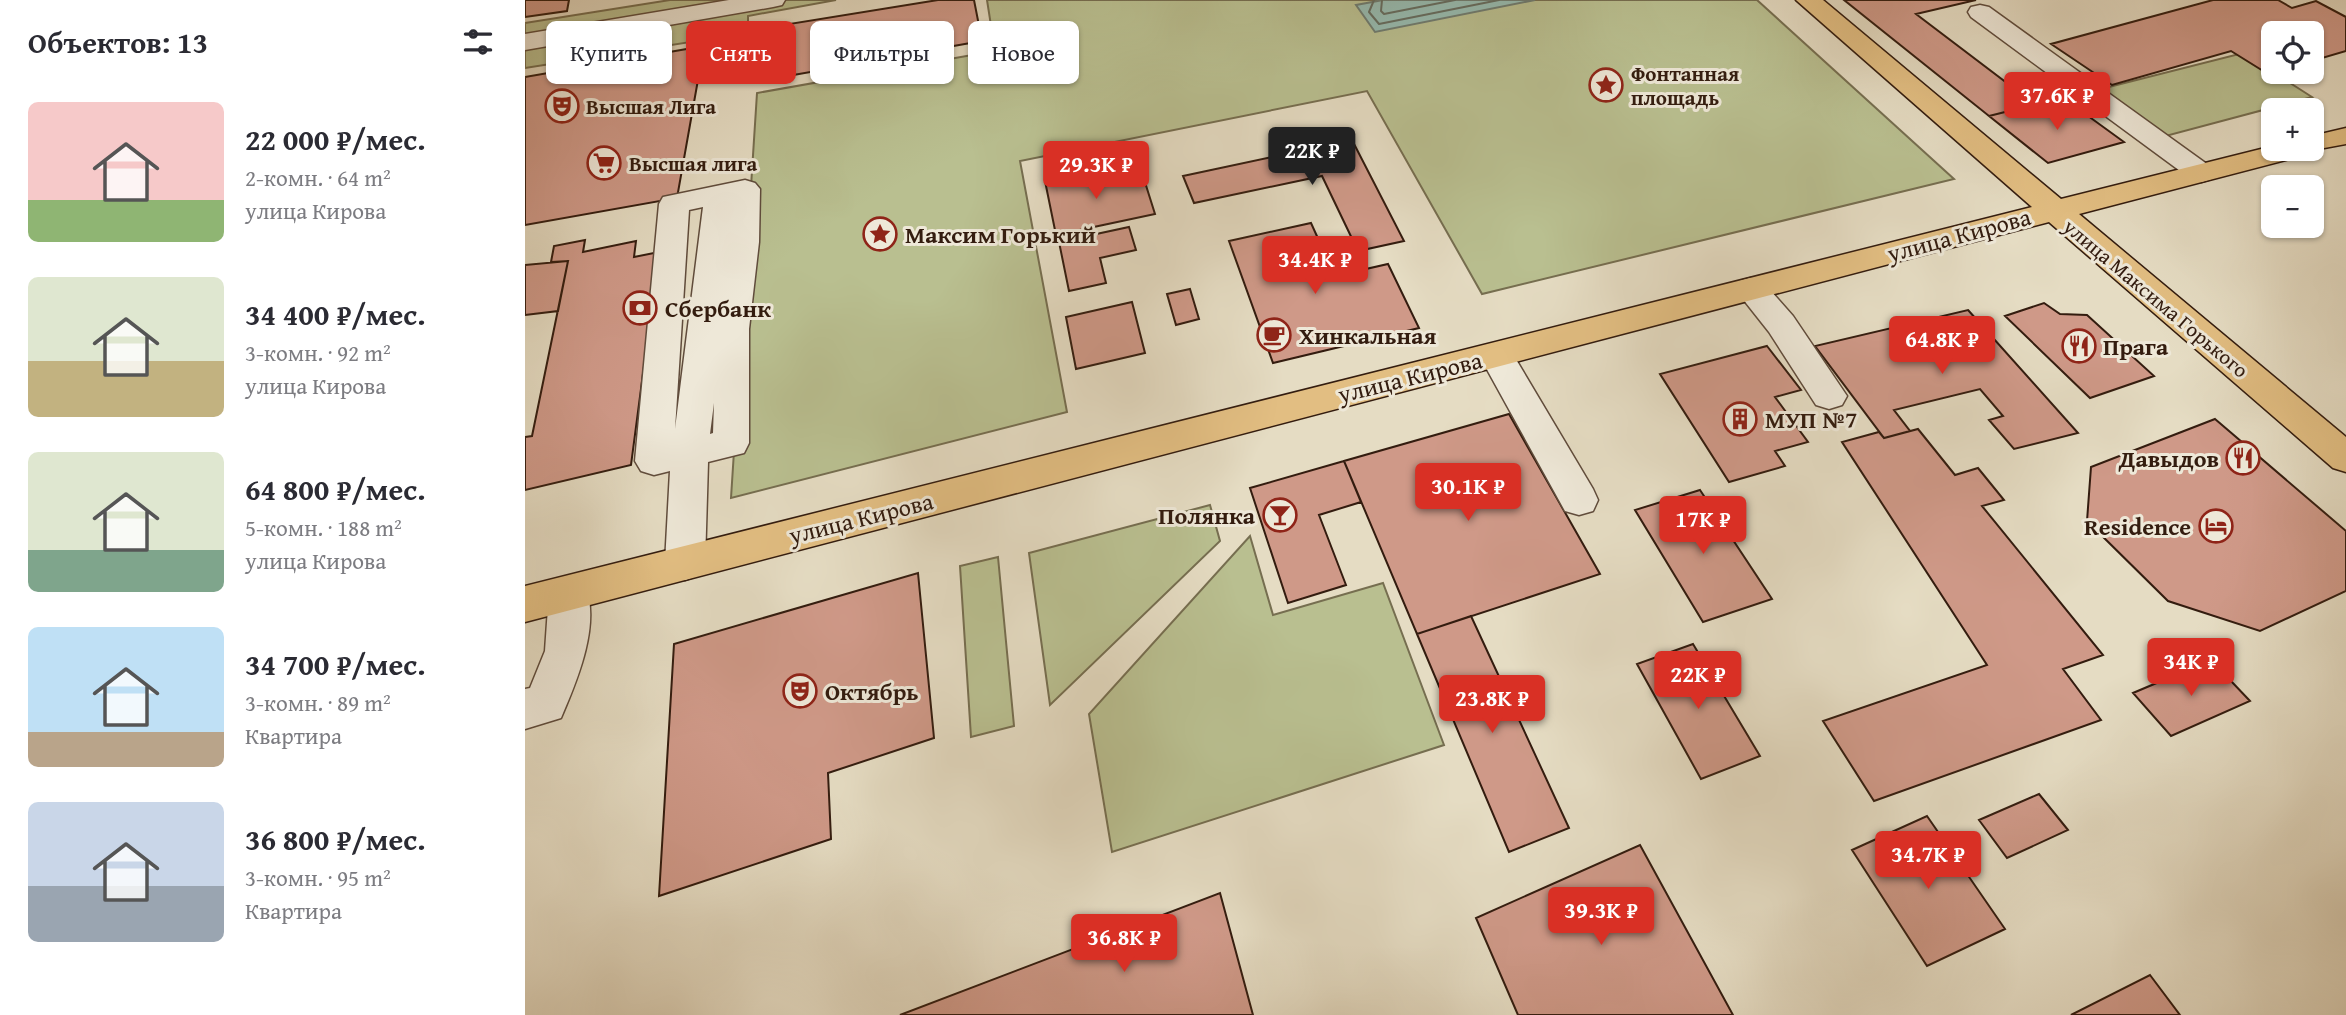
<!DOCTYPE html>
<html lang="ru">
<head>
<meta charset="utf-8">
<style>
	body { margin:0; font-family:"Gentium Book Plus",serif; background:#f7f7f7; color:#2b2b33; height:100vh; display:flex; flex-direction:column; font-size:26px; white-space:nowrap }
	* { box-sizing:border-box; margin:0 }
	p { font-size:23px; color:#7c7c81 }
	.icon { flex:none; width:38px; height:38px; fill:none; stroke:currentColor; stroke-width:2; stroke-linecap:round; stroke-linejoin:round }
	.map { position:relative; flex:1; overflow:hidden }
	.panel { display:flex; flex-direction:column; background:#fff; width:525px }
	.panel>* { flex:none }
	.banner { position:absolute; left:21px; top:21px; width:665px; height:63px; display:flex; gap:14px }
	.tools { position:absolute; left:1736px; top:21px; display:grid; gap:14px }
	.tools a { display:grid; place-items:center; width:63px; height:63px; border-radius:10px; background:#fff; box-shadow:0 2px 5px #0004; font-size:35px }
	.price { position:absolute; translate:-50% -60px; padding:0 16px; border-radius:7px; background:#d93025; color:#fff; font-size:23px; line-height:46px; filter:drop-shadow(0 2px 4px #0008) }
	.price::after { content:''; position:absolute; left:50%; top:42px; width:21px; height:16px; margin-left:-10px; background:inherit; clip-path:polygon(0 0,100% 0,50% 100%) }
	.price.active { background:#222; color:#fff }
	ul { padding:0; list-style:none }
	li { display:flex; align-items:center; gap:21px; height:175px; padding:0 28px }
	li span { display:grid; place-items:center; flex:none; width:196px; height:140px; border-radius:10px; color:#555 }
	li>.icon { margin-inline-start:auto }
	span .icon { width:84px; height:84px; fill:#fffc; stroke-width:1 }
	li b { font-size:30px }
	h2 { display:flex; justify-content:space-between; align-items:center; height:84px; padding:0 28px; font-size:30px }
	.tag { padding:0 24px; border-radius:10px; background:#fff; box-shadow:0 2px 5px #0004; font-size:24px; line-height:63px }
	.tag.active { background:#d93025; color:#fff }
	main { display:flex; flex:1; min-height:0 }
	.map>svg:first-child { display:block }
	.green { fill:#b9bf90; stroke:#766e50; stroke-width:2 }
	.water { fill:#96bcb2; stroke:#6e7c71; stroke-width:2 }
	.lines { fill:none; stroke-linecap:round; stroke-linejoin:round }
	.shore { stroke:#646c60; stroke-width:2 }
	.building { fill:#cf9988; stroke:#331c0f; stroke-width:2 }
	.minor-casing { stroke:#604c3c; stroke-width:3 }
	.major-casing { stroke:#331c0f; stroke-width:3 }
	.minor { fill:#eee8d8; fill-rule:evenodd }
	.major { fill:#e2be82; fill-rule:evenodd }
	.labels { text-anchor:middle; dominant-baseline:central; stroke-width:6; stroke-linejoin:round; paint-order:stroke }
	.far-poi-label { font-size:21px; font-weight:bold; fill:#331c0f; stroke:#eee8d8; text-anchor:start }
	.far-street-label { font-size:21px; fill:#331c0f; stroke:#eee8d8 }
	.poi-label { font-size:24px; font-weight:bold; fill:#331c0f; stroke:#eee8d8; text-anchor:start }
	.street-label { font-size:24px; fill:#331c0f; stroke:#eee8d8 }
</style>
</head>
<body>
<main>
<section class="panel">
<h2>Объектов: 13<svg class="icon" aria-label="filters" viewBox="0 0 24 24"><path d="M4 7h16M4 17h16"/><circle cx="9" cy="7" r="2"/><circle cx="15" cy="17" r="2"/></svg></h2>
<ul>
<li><span style="background:linear-gradient(#f6c9c9 70%,#8fb573 0)"><svg class="icon" aria-label="home" viewBox="0 0 24 24"><path d="M3 11l9-7 9 7M6 9v11h12V9"/></svg></span><div><b>22 000 ₽/мес.</b><p>2-комн. · 64 m²</p><p>улица Кирова</p></div></li>
<li><span style="background:linear-gradient(#dfe7d0 60%,#c2b280 0)"><svg class="icon" aria-label="home" viewBox="0 0 24 24"><path d="M3 11l9-7 9 7M6 9v11h12V9"/></svg></span><div><b>34 400 ₽/мес.</b><p>3-комн. · 92 m²</p><p>улица Кирова</p></div></li>
<li><span style="background:linear-gradient(#dfe7d0 70%,#7fa58c 0)"><svg class="icon" aria-label="home" viewBox="0 0 24 24"><path d="M3 11l9-7 9 7M6 9v11h12V9"/></svg></span><div><b>64 800 ₽/мес.</b><p>5-комн. · 188 m²</p><p>улица Кирова</p></div></li>
<li><span style="background:linear-gradient(#bfe0f5 75%,#b9a48a 0)"><svg class="icon" aria-label="home" viewBox="0 0 24 24"><path d="M3 11l9-7 9 7M6 9v11h12V9"/></svg></span><div><b>34 700 ₽/мес.</b><p>3-комн. · 89 m²</p><p>Квартира</p></div></li>
<li><span style="background:linear-gradient(#c9d6e8 60%,#9aa5b1 0)"><svg class="icon" aria-label="home" viewBox="0 0 24 24"><path d="M3 11l9-7 9 7M6 9v11h12V9"/></svg></span><div><b>36 800 ₽/мес.</b><p>3-комн. · 95 m²</p><p>Квартира</p></div></li>
</ul>
</section>
<div class="map">
<svg width="1821" height="1015" viewBox="0 0 1821 1015">
	<rect width="100%" height="100%" fill="#e5dcc3"/>
	<filter id="stains"><feTurbulence type="fractalNoise" baseFrequency=".00286" numOctaves="4"/><feColorMatrix values="0 0 0 0 .2 0 0 0 0 .09 0 0 0 0 .02 0 0 0 .5 -.17"/></filter>
	<radialGradient id="worn" r=".72"><stop offset=".6" stop-color="#630" stop-opacity="0"/><stop offset="1" stop-color="#630" stop-opacity=".3"/></radialGradient>
	<!-- green -->
	<path class="green" d="M 145,0 L 311,0 L 223,16 L 223,33 L 0,68 L 0,23 Z
		M 462,0 L 1232,0 L 1429,179 L 957,294 L 842,91 L 495,161 L 542,412 L 206,498 L 232,93 L 470,51 Z
		M 1718,53 L 1787,97 L 1637,137 L 1572,90 Z
		M 685,505 L 695,541 L 525,705 L 504,553 Z
		M 725,536 L 748,615 L 858,583 L 919,745 L 587,852 L 564,714 Z
		M 473,557 L 489,726 L 446,737 L 435,566 Z"/>
	<!-- water -->
	<path class="water" d="M 858,0 L 1010,0 L 850,32 L 831,5 Z"/>
	<g class="lines">
		<!-- shore -->
		<path class="shore" d="M 849,0 L 844,12 L 854,24 L 974,0
			M 857,0 L 856,11 L 859,14 L 930,0"/>
	</g>
	<!-- building -->
	<path class="building" d="M 0,0 L 44,0 L 42,11 L 0,17 Z
		M 413,0 L 449,0 L 457,41 L 417,48 L 415,33 L 376,40 L 377,55 L 338,62 L 337,50 L 297,57 L 297,70 L 257,77 L 258,25 Z
		M 1319,0 L 1451,0 L 1391,14 L 1499,96 L 1485,99 L 1496,108 L 1464,116 Z
		M 1688,0 L 1753,0 L 1767,8 L 1791,1 L 1821,17 L 1821,51 L 1787,61 L 1787,33 L 1748,33 L 1748,72 L 1750,72 L 1743,74 L 1706,51 L 1587,85 L 1526,44 Z
		M 179,46 L 152,198 L 0,225 L 0,77 Z
		M 1548,105 L 1599,142 L 1523,163 L 1464,116 L 1496,108 L 1506,116 Z
		M 827,140 L 879,241 L 833,251 L 797,176 L 669,203 L 658,176 Z
		M 581,169 L 585,183 L 618,176 L 630,214 L 531,235 L 520,181 Z
		M 786,223 L 810,276 L 863,264 L 894,328 L 748,363 L 704,241 Z
		M 604,227 L 611,250 L 575,258 L 581,283 L 544,291 L 534,242 Z
		M 60,240 L 58,252 L 111,241 L 109,257 L 134,252 L 106,465 L 0,490 L 0,437 L 7,436 L 43,261 L 26,262 L 29,246 Z
		M 43,261 L 33,311 L 0,315 L 0,265 Z
		M 665,289 L 674,319 L 651,325 L 642,294 Z
		M 607,302 L 620,353 L 551,369 L 541,317 Z
		M 1519,303 L 1535,314 L 1562,315 L 1629,376 L 1565,398 L 1480,316 Z
		M 1443,310 L 1553,433 L 1489,449 L 1464,420 L 1478,416 L 1455,389 L 1369,410 L 1385,431 L 1359,438 L 1290,346 Z
		M 1242,346 L 1276,390 L 1250,397 L 1283,442 L 1250,451 L 1260,466 L 1204,482 L 1135,374 Z
		M 984,414 L 1075,574 L 892,634 L 819,461 Z
		M 1690,419 L 1821,531 L 1821,591 L 1735,631 L 1643,601 L 1562,521 L 1566,467 Z
		M 1393,429 L 1430,475 L 1453,468 L 1479,500 L 1457,506 L 1578,655 L 1538,669 L 1576,720 L 1349,801 L 1298,721 L 1462,665 L 1317,442 L 1354,432 L 1359,438 Z
		M 819,461 L 836,502 L 794,515 L 821,585 L 763,603 L 725,488 Z
		M 1175,490 L 1247,599 L 1178,622 L 1110,510 Z
		M 393,573 L 409,738 L 303,773 L 306,839 L 134,896 L 149,644 Z
		M 946,616 L 1044,828 L 984,852 L 892,634 Z
		M 1168,644 L 1235,756 L 1176,779 L 1112,664 Z
		M 1686,660 L 1725,701 L 1646,736 L 1608,693 Z
		M 1514,794 L 1543,830 L 1482,858 L 1454,820 Z
		M 1402,816 L 1480,929 L 1402,966 L 1327,850 Z
		M 1115,845 L 1208,1015 L 993,1015 L 951,918 Z
		M 695,893 L 728,1015 L 375,1015 Z
		M 1625,975 L 1655,1015 L 1546,1015 Z"/>
	<g class="lines">
		<defs>
			<path id="minor" d="M 204,0 L 260,0 L 257,5 L 248,7 L 0,50 L 0,34 Z
				M 1455,5 L 1464,7 L 1686,167 L 1691,173 L 1686,179 L 1676,182 L 1666,179 L 1446,17 L 1443,12 L 1446,7 Z
				M 220,180 L 230,183 L 235,189 L 234,242 L 224,329 L 224,443 L 219,453 L 183,462 L 180,563 L 174,575 L 160,580 L 146,575 L 140,563 L 145,471 L 129,475 L 116,471 L 110,461 L 134,204 L 138,197 ZM 178,207 L 150,429 L 164,210 ZM 189,403 L 188,433 L 185,434 Z
				M 1226,278 L 1237,281 L 1268,316 L 1322,396 L 1317,405 L 1304,409 L 1291,405 L 1244,332 L 1210,289 L 1215,281 Z
				M 971,343 L 983,346 L 1068,489 L 1073,500 L 1068,511 L 1054,515 L 1040,511 L 954,355 L 959,346 Z
				M 44,576 L 58,581 C 78,620 52,681 36,718 L 0,729 L 0,689 L 5,688 L 20,651 L 24,593 L 30,581 Z"/>
			<path id="major" d="M 1271,0 L 1298,0 L 1536,199 L 1748,146 L 1748,149 L 1787,149 L 1787,136 L 1821,128 L 1821,144 L 1783,151 L 1780,155 L 1554,214 L 1821,437 L 1821,472 L 1808,468 L 1524,222 L 0,622 L 0,586 L 1507,207 Z"/>
		</defs>
		<!-- minor casing -->
		<use href="#minor" class="minor-casing"/>
		<!-- major casing -->
		<use href="#major" class="major-casing"/>
		<!-- minor -->
		<use href="#minor" class="minor"/>
		<!-- major -->
		<use href="#major" class="major"/>
	</g>
	<!-- icons -->
	<defs>
		<symbol id="sight-ring" viewBox="-11 -11 22 22"><circle r="9.5" fill="#eee8d8" stroke="#8f2418" stroke-width="1.5"/><path d="M0-6L1.8-2.2L6-1.7L2.9 1.2L3.7 5.4L0 3.3L-3.7 5.4L-2.9 1.2L-6-1.7L-1.8-2.2Z" fill="#8f2418"/></symbol>
		<symbol id="theatre-ring" viewBox="-11 -11 22 22"><circle r="9.5" fill="#eee8d8" stroke="#8f2418" stroke-width="1.5"/><path d="M-5-5.5Q0-4 5-5.5V0Q5 5 0 6Q-5 5-5 0ZM-3.3-2.5H-1v1.5H-3.3ZM1-2.5H3.3v1.5H1ZM-2.8 1Q0 5.5 2.8 1Z" fill="#8f2418"/></symbol>
		<symbol id="supermarket-ring" viewBox="-11 -11 22 22"><circle r="9.5" fill="#eee8d8" stroke="#8f2418" stroke-width="1.5"/><path d="M-6-5.5h2.5l.6 2H6L4.5 2H-2.5L-4.4-4H-6ZM-1.5 3.2a1.3 1.3 0 1 0 .1 0ZM3 3.2a1.3 1.3 0 1 0 .1 0Z" fill="#8f2418"/></symbol>
		<symbol id="bank-ring" viewBox="-11 -11 22 22"><circle r="9.5" fill="#eee8d8" stroke="#8f2418" stroke-width="1.5"/><path d="M-6-4H6V4H-6ZM0-2.3a2.3 2.3 0 1 0 0 4.6a2.3 2.3 0 1 0 0-4.6Z" fill="#8f2418"/></symbol>
		<symbol id="cafe-ring" viewBox="-11 -11 22 22"><circle r="9.5" fill="#eee8d8" stroke="#8f2418" stroke-width="1.5"/><path d="M-5.5-4.5H6V0H3Q3 3.5 0 3.5H-2.5Q-5.5 3.5-5.5 0ZM3-3.2v2h1.7v-2ZM-6 4.5H4V6H-6Z" fill="#8f2418"/></symbol>
		<symbol id="restaurant-ring" viewBox="-11 -11 22 22"><circle r="9.5" fill="#eee8d8" stroke="#8f2418" stroke-width="1.5"/><path d="M-5-6h1v4h1v-4h1v4h1v-4h1v5L-1.5 .5V6h-2V.5L-5-1ZM5-6V6H3V1.5H1.5Q1.5-4 5-6Z" fill="#8f2418"/></symbol>
		<symbol id="building-ring" viewBox="-11 -11 22 22"><circle r="9.5" fill="#eee8d8" stroke="#8f2418" stroke-width="1.5"/><path d="M-4-6H4V6H1V3H-1V6H-4ZM-2.5-4.3h1.7v1.8h-1.7ZM.8-4.3h1.7v1.8H.8ZM-2.5-1h1.7V.8h-1.7ZM.8-1h1.7V.8H.8Z" fill="#8f2418"/></symbol>
		<symbol id="bar-ring" viewBox="-11 -11 22 22"><circle r="9.5" fill="#eee8d8" stroke="#8f2418" stroke-width="1.5"/><path d="M-6-5H6L.8 .8V4.5H3.5V6h-7V4.5H-.8V.8Z" fill="#8f2418"/></symbol>
		<symbol id="hotel-ring" viewBox="-11 -11 22 22"><circle r="9.5" fill="#eee8d8" stroke="#8f2418" stroke-width="1.5"/><path d="M-6-4.5h1.5V1H6V5H4.5V3h-9V5H-6ZM-4 0a1.8 1.8 0 1 1 3.6 0ZM.5 0V-2.5h3Q6-2.5 6 0Z" fill="#8f2418"/></symbol>
	</defs>
	<g fill-rule="evenodd">
		<use href="#sight-ring" x="1062" y="66" width="38" height="38"/>
		<use href="#theatre-ring" x="18" y="87" width="38" height="38"/>
		<use href="#supermarket-ring" x="60" y="144" width="38" height="38"/>
		<use href="#sight-ring" x="336" y="215" width="38" height="38"/>
		<use href="#bank-ring" x="96" y="289" width="38" height="38"/>
		<use href="#cafe-ring" x="730" y="316" width="38" height="38"/>
		<use href="#restaurant-ring" x="1535" y="327" width="38" height="38"/>
		<use href="#building-ring" x="1196" y="400" width="38" height="38"/>
		<use href="#restaurant-ring" x="1699" y="439" width="38" height="38"/>
		<use href="#bar-ring" x="736" y="496" width="38" height="38"/>
		<use href="#hotel-ring" x="1672" y="507" width="38" height="38"/>
		<use href="#theatre-ring" x="256" y="672" width="38" height="38"/>
	</g>
	<g class="labels">
		<!-- far-poi labels -->
		<g class="far-poi-label">
			<text x="1106" y="73">Фонтанная<tspan x="1106" dy="24">площадь</tspan></text>
			<text x="61" y="106">Высшая Лига</text>
			<text x="104" y="163">Высшая лига</text>
		</g>
		<!-- far-street labels -->
		<g class="far-street-label">
			<text transform="translate(1631 298) rotate(40)">улица Максима Горького</text>
		</g>
		<!-- poi labels -->
		<g class="poi-label">
			<text x="380" y="234">Максим Горький</text>
			<text x="140" y="308">Сбербанк</text>
			<text x="774" y="335">Хинкальная</text>
			<text x="1578" y="346">Прага</text>
			<text x="1240" y="419">МУП №7</text>
			<text x="1694" y="458" text-anchor="end">Давыдов</text>
			<text x="730" y="515" text-anchor="end">Полянка</text>
			<text x="1666" y="526" text-anchor="end">Residence</text>
			<text x="300" y="691">Октябрь</text>
		</g>
		<!-- street labels -->
		<g class="street-label">
			<text transform="translate(1434 235) rotate(-15)">улица Кирова</text>
			<text transform="translate(885 377) rotate(-14)">улица Кирова</text>
			<text transform="translate(336 518) rotate(-14)">улица Кирова</text>
		</g>
	</g>
	<rect width="100%" height="100%" filter="url(#stains)"/>
	<rect width="100%" height="100%" fill="url(#worn)"/>
</svg>
<div class="tools">
<a><svg class="icon" aria-label="locate" viewBox="0 0 24 24"><circle cx="12" cy="12" r="6"/><path d="M12 2v4M12 18v4M2 12h4M18 12h4"/></svg></a>
<a>+</a>
<a>−</a>
</div>
<b class="price" style="left:1532px;top:132px">37.6K ₽</b>
<b class="price active" style="left:787px;top:187px">22K ₽</b>
<b class="price" style="left:571px;top:201px">29.3K ₽</b>
<b class="price" style="left:790px;top:296px">34.4K ₽</b>
<b class="price" style="left:1417px;top:376px">64.8K ₽</b>
<b class="price" style="left:943px;top:523px">30.1K ₽</b>
<b class="price" style="left:1178px;top:556px">17K ₽</b>
<b class="price" style="left:1666px;top:698px">34K ₽</b>
<b class="price" style="left:1173px;top:711px">22K ₽</b>
<b class="price" style="left:967px;top:735px">23.8K ₽</b>
<b class="price" style="left:1403px;top:891px">34.7K ₽</b>
<b class="price" style="left:1076px;top:947px">39.3K ₽</b>
<b class="price" style="left:599px;top:974px">36.8K ₽</b>
<div class="banner">
<a class="tag">Купить</a>
<a class="tag active">Снять</a>
<a class="tag">Фильтры</a>
<a class="tag">Новое</a>
</div>
</div>
</main>
</body>
</html>
